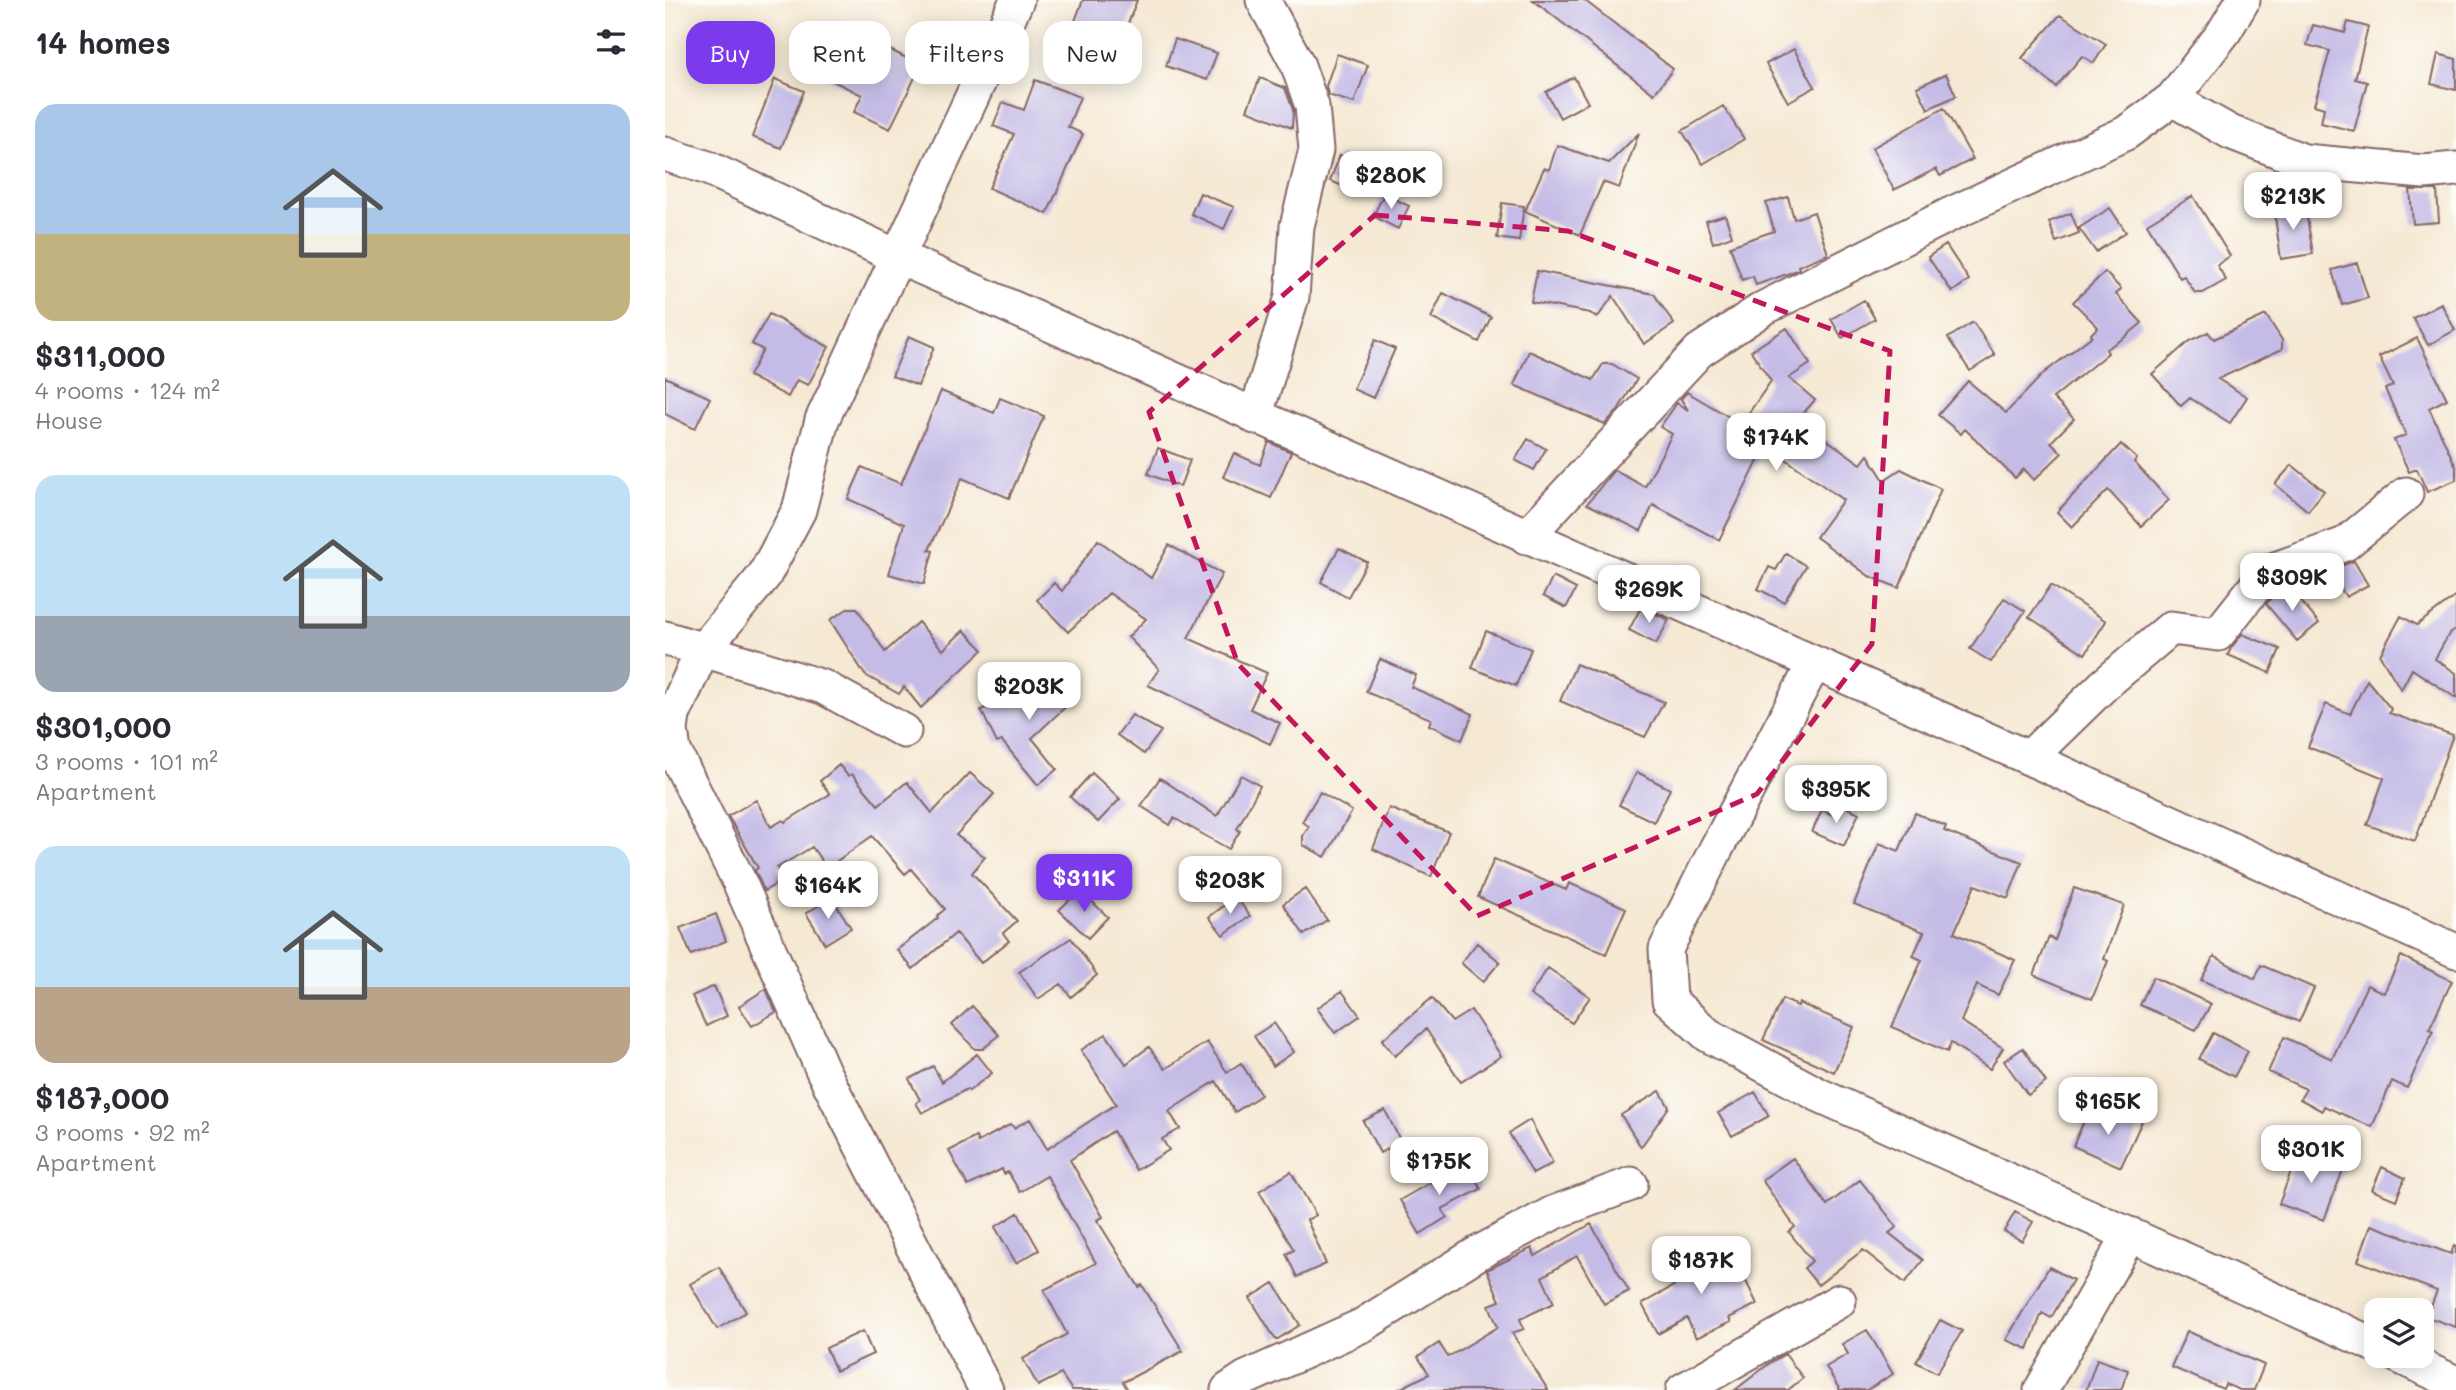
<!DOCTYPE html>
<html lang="en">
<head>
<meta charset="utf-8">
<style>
	body { margin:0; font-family:Mali,sans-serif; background:#f7f7f7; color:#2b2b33; height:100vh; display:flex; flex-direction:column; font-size:26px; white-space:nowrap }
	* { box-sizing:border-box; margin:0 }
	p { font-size:23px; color:#7c7c81 }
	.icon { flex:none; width:38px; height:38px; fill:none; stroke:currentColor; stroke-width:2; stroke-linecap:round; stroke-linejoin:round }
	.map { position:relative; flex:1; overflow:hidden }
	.side { display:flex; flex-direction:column; background:#fff; width:665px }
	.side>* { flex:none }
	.banner { position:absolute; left:21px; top:21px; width:665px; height:63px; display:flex; gap:14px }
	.buttons { position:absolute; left:1699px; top:1298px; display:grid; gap:14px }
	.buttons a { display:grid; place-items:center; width:70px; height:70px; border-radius:14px; background:#fff; box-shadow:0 4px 18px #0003; font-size:35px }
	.price { position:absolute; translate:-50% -60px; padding:0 16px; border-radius:14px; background:#fff; color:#222; font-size:23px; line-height:46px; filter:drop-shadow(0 2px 4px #0008) }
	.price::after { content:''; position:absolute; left:50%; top:42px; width:21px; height:16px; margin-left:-10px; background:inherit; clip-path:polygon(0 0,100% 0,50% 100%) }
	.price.active { background:#7c3aed; color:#fff }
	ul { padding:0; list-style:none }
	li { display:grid; align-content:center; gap:14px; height:371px; padding:0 35px }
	li span { display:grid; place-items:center; height:217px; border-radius:21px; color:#555 }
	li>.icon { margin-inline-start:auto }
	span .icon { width:126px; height:126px; fill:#fffc; stroke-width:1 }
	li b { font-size:30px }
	h2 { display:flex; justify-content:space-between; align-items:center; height:84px; padding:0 35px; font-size:30px }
	.chip { padding:0 24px; border-radius:21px; background:#fff; box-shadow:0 4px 18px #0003; font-size:24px; line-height:63px }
	.chip.active { background:#7c3aed; color:#fff }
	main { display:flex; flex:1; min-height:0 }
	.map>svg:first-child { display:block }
	.building { fill:#c4bbe6 }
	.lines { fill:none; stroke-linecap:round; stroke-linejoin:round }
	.minor-casing { stroke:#866666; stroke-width:37 }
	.minor { stroke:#fff; stroke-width:33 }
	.marked { fill:none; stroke:#c2185b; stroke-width:5; stroke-dasharray:14 9; stroke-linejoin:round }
</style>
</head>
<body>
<main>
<section class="side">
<h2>14 homes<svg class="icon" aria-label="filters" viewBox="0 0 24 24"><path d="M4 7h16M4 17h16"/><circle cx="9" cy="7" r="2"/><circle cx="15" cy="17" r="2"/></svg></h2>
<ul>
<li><span style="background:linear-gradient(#a9c7e8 60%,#c2b280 0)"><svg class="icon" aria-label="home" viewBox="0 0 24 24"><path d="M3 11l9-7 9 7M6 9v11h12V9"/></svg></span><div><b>$311,000</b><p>4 rooms · 124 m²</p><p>House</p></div></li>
<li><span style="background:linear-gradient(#bfe0f5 65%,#9aa5b1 0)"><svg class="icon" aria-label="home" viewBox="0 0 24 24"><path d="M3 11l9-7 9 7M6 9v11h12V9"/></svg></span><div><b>$301,000</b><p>3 rooms · 101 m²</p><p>Apartment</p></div></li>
<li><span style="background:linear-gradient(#bfe0f5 65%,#b9a48a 0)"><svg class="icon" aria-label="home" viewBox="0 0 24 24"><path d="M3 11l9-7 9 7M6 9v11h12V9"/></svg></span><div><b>$187,000</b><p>3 rooms · 92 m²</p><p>Apartment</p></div></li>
</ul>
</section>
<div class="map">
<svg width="1791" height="1390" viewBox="0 0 1791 1390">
	<rect width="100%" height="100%" fill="#fdfcf7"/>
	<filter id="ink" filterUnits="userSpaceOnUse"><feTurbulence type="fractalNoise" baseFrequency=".0143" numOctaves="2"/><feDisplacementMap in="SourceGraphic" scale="14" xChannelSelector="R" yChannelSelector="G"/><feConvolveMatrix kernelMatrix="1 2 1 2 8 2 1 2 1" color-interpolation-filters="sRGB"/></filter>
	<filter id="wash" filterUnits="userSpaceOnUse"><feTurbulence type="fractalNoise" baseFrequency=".00686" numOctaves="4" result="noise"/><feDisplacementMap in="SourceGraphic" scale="28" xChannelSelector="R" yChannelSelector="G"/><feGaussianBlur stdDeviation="1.57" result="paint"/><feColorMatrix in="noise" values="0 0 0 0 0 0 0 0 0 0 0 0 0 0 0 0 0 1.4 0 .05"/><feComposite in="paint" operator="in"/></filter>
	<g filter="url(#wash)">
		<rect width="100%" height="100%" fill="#f5e9d4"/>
		<g id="blocks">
			<!-- building -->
			<path class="building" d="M 418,0 L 472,0 L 450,57 L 403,39 Z
				M 868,0 L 919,0 L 1008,69 L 989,94 Z
				M 1395,15 L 1441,44 L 1429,63 L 1417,56 L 1391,87 L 1357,58 Z
				M 1683,22 L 1703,27 L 1690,79 L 1702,82 L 1689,131 L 1656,123 L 1659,108 L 1649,105 L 1665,51 L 1642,45 L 1648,25 L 1680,33 Z
				M 178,27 L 256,65 L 225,129 L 189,112 L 197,95 L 155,75 Z
				M 510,39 L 552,53 L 542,80 L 501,66 Z
				M 1129,49 L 1150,87 L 1123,102 L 1101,64 Z
				M 672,54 L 703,65 L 689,103 L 663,95 L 661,86 Z
				M 1773,54 L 1791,59 L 1791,90 L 1766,84 Z
				M 1281,74 L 1291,96 L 1263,109 L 1252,87 Z
				M 909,77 L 923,103 L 895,118 L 881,92 Z
				M 595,78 L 620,88 L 628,110 L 627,128 L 582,110 Z
				M 110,79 L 139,91 L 116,148 L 87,137 Z
				M 370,80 L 415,97 L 403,127 L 418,134 L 382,214 L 324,188 L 349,134 L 328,126 L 338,102 L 359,110 Z
				M 1058,106 L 1079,139 L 1038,164 L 1017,131 Z
				M 1279,108 L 1308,159 L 1275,176 L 1271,169 L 1229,190 L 1207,148 Z
				M 974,133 L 954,188 L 938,182 L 915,235 L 860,211 L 879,168 L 884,170 L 892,145 L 944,163 Z
				M 675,155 L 711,169 L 701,195 L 665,181 Z
				M 1745,190 L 1772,190 L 1774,222 L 1748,224 Z
				M 535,193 L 569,207 L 559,229 L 526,214 Z
				M 719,194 L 744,206 L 733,229 L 708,216 Z
				M 1528,196 L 1565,256 L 1552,265 L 1561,280 L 1538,293 L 1530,293 L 1519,276 L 1515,278 L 1482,224 Z
				M 1123,197 L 1129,219 L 1149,212 L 1163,254 L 1133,266 L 1134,269 L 1125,273 L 1091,285 L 1088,276 L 1077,280 L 1065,246 L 1109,231 L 1101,203 Z
				M 837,203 L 859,206 L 854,241 L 832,238 Z
				M 1640,206 L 1648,254 L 1616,259 L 1609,210 Z
				M 1445,208 L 1461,232 L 1431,252 L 1414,228 Z
				M 1406,213 L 1414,233 L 1391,242 L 1384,222 Z
				M 1060,215 L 1067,236 L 1048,243 L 1041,221 Z
				M 1281,245 L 1304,280 L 1287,292 L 1263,257 Z
				M 1692,263 L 1703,298 L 1677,305 L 1667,270 Z
				M 872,271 L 989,294 L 1009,324 L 979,344 L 948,296 L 932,318 L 925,313 L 866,302 Z
				M 1440,272 L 1456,289 L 1451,294 L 1477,323 L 1459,338 L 1441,349 L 1443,353 L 1388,398 L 1409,419 L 1386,442 L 1397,453 L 1369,480 L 1359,469 L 1350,478 L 1300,429 L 1296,434 L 1273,415 L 1303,381 L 1341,413 L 1379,373 L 1427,336 L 1426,334 L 1433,327 L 1408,302 Z
				M 778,293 L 826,317 L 814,342 L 766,318 Z
				M 1199,300 L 1210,319 L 1177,338 L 1166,319 Z
				M 1776,303 L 1790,330 L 1763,345 L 1748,318 Z
				M 104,314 L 164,347 L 143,385 L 132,380 L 123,397 L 84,376 L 98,350 L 87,344 Z
				M 1601,315 L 1617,340 L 1617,349 L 1553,379 L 1582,397 L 1565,423 L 1525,398 L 1516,406 L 1487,374 L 1524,341 L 1543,332 L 1549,339 Z
				M 1308,322 L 1330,355 L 1305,371 L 1283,338 Z
				M 1122,328 L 1145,364 L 1124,378 L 1150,400 L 1133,419 L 1196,464 L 1203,455 L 1219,480 L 1236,469 L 1276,489 L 1234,588 L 1204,576 L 1151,537 L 1178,500 L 1101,445 L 1054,540 L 988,505 L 976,531 L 922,504 L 949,470 L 980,487 L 1007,434 L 995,427 L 1012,403 L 1023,410 L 1016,399 L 1022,392 L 1076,424 L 1106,381 L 1086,351 Z
				M 244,336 L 269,347 L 253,386 L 227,376 Z
				M 1752,338 L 1782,399 L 1764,408 L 1791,467 L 1791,480 L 1762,492 L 1752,469 L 1744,472 L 1729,440 L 1741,435 L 1720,389 L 1728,386 L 1714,357 Z
				M 710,340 L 730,349 L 708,398 L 688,389 Z
				M 864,351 L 928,380 L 938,364 L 947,364 L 972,379 L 953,410 L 940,424 L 849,385 Z
				M 0,377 L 45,398 L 30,429 L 0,414 Z
				M 276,391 L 329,413 L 335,398 L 379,416 L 344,498 L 297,478 L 264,550 L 268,551 L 259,584 L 224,574 L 239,524 L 183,499 L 197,467 L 236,484 Z
				M 863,439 L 881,449 L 869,470 L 850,460 Z
				M 604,442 L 626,452 L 606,498 L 558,477 L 569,453 L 595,465 Z
				M 1456,444 L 1472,459 L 1469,462 L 1504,500 L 1476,526 L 1443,490 L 1407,527 L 1392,512 Z
				M 493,448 L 525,460 L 515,487 L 483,474 Z
				M 1627,465 L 1659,491 L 1643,511 L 1610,484 Z
				M 433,540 L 486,578 L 504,545 L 557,574 L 523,638 L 602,673 L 585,709 L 615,723 L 605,744 L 483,685 L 494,669 L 463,637 L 481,619 L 444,593 L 403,632 L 372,600 L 389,583 L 397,591 Z
				M 674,548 L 702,562 L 683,597 L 656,582 Z
				M 1121,553 L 1141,566 L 1119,602 L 1093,589 L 1104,567 L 1111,570 Z
				M 1689,561 L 1703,585 L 1681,597 L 1665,570 Z
				M 888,577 L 911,589 L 901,608 L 878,596 Z
				M 1386,585 L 1441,621 L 1420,654 L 1364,617 Z
				M 1622,585 L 1654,623 L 1632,641 L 1601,604 L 1614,588 Z
				M 1791,596 L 1791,630 L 1784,634 L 1770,659 L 1791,673 L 1791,698 L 1747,669 L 1736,690 L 1715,655 L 1736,616 L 1752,625 Z
				M 1339,598 L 1360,611 L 1326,662 L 1305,649 Z
				M 976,607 L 1004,620 L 991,644 L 964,630 Z
				M 184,608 L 192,608 L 220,652 L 253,622 L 278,650 L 299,630 L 318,650 L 256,708 L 239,687 L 234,694 L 200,675 L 165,620 Z
				M 821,631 L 866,649 L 851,686 L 807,668 Z
				M 1577,634 L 1615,649 L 1605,673 L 1563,655 L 1566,648 Z
				M 715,659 L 751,675 L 746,687 L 808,714 L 797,740 L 764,725 L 766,719 L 701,692 Z
				M 911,664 L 999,702 L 980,737 L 895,701 Z
				M 384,671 L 410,698 L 367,738 L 392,769 L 373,785 L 337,741 L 332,743 L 316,710 L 366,685 Z
				M 1702,680 L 1726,709 L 1724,713 L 1788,735 L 1750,841 L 1702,825 L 1719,778 L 1643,747 L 1661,704 L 1685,714 Z
				M 467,715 L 496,731 L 479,754 L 452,735 Z
				M 174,765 L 183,776 L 187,774 L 213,805 L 242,782 L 267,813 L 305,773 L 329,794 L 291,835 L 320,857 L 307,873 L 352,921 L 338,933 L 344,941 L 316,963 L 291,933 L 248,969 L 232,950 L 273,918 L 272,916 L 280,909 L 246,869 L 240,874 L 207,836 L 162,868 L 147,847 L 112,868 L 118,880 L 99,891 L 90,870 L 93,868 L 63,816 L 91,800 L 106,827 L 118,820 L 120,822 L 165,794 L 155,781 Z
				M 972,772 L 1005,789 L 989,822 L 954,805 Z
				M 427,773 L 455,799 L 433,822 L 405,797 Z
				M 576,775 L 595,786 L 572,829 L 575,831 L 564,849 L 509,818 L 505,825 L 476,806 L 495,778 L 552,816 Z
				M 655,792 L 687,811 L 660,857 L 638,845 L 638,836 L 644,826 L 637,822 Z
				M 1175,804 L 1194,813 L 1179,846 L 1147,832 L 1157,810 L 1170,816 Z
				M 724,808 L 784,832 L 766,877 L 708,849 Z
				M 1250,813 L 1281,826 L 1279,831 L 1357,862 L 1343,898 L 1310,885 L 1289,933 L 1350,960 L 1333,995 L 1312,985 L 1296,1021 L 1338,1048 L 1325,1069 L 1286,1043 L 1282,1052 L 1227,1027 L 1257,960 L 1248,956 L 1259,932 L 1189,904 L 1214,843 L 1234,851 Z
				M 829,859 L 901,890 L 904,883 L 961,908 L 941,954 L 813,897 Z
				M 1409,888 L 1459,905 L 1439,959 L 1443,961 L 1427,999 L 1369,975 L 1384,937 L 1390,940 Z
				M 640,889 L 662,920 L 639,935 L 618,904 Z
				M 415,890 L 443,917 L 423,938 L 394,910 Z
				M 571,897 L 585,916 L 558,935 L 544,917 Z
				M 167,898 L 186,928 L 160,944 L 141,913 Z
				M 51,914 L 61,941 L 26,955 L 15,928 Z
				M 406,938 L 432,975 L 406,997 L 396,984 L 373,999 L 354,972 Z
				M 812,943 L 835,962 L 818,982 L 796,963 Z
				M 1549,956 L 1590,979 L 1596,965 L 1649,988 L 1634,1022 L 1536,980 Z
				M 1736,956 L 1787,981 L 1764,1029 L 1768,1031 L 1742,1088 L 1727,1081 L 1707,1127 L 1659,1106 L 1657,1111 L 1635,1099 L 1641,1089 L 1603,1072 L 1619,1037 L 1667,1059 L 1702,985 L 1719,993 Z
				M 883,968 L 925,997 L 907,1023 L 865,995 Z
				M 1488,977 L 1546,1004 L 1531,1030 L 1475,1005 Z
				M 49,986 L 62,1016 L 41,1026 L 27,996 Z
				M 101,989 L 111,1012 L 87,1026 L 74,1006 Z
				M 677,991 L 695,1016 L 670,1033 L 652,1008 Z
				M 767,998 L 787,1022 L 806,1010 L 836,1056 L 796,1082 L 761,1029 L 730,1056 L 717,1040 Z
				M 1117,999 L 1133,1006 L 1134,1003 L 1189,1027 L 1169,1072 L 1098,1040 Z
				M 307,1006 L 334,1035 L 318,1049 L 310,1049 L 287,1025 Z
				M 609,1023 L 629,1052 L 608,1066 L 589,1036 Z
				M 1548,1033 L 1583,1051 L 1569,1077 L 1534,1059 Z
				M 441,1034 L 461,1064 L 484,1047 L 500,1069 L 542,1042 L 562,1072 L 576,1063 L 596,1095 L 570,1112 L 551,1081 L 504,1111 L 515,1129 L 497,1139 L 504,1150 L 471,1170 L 448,1131 L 405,1160 L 438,1217 L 432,1220 L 474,1287 L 477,1285 L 518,1351 L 458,1382 L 463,1390 L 407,1390 L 396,1374 L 373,1386 L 358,1359 L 402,1334 L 379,1290 L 431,1263 L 382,1176 L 355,1192 L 343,1172 L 339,1174 L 337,1169 L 303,1186 L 284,1151 L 311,1137 L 313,1142 L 346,1124 L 349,1128 L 365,1119 L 382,1149 L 451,1104 L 416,1050 Z
				M 1358,1048 L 1381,1082 L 1363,1095 L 1339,1061 Z
				M 312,1054 L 327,1073 L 304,1091 L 302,1089 L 257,1113 L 251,1103 L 255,1100 L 244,1079 L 268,1066 L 277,1082 Z
				M 995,1091 L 1004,1107 L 976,1147 L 956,1115 Z
				M 1090,1092 L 1104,1116 L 1067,1136 L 1053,1113 Z
				M 720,1110 L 736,1142 L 715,1153 L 698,1121 Z
				M 1424,1110 L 1451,1122 L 1456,1112 L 1477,1121 L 1456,1167 L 1408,1146 Z
				M 865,1120 L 888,1163 L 868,1174 L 844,1133 Z
				M 1634,1150 L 1679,1167 L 1659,1220 L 1614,1204 Z
				M 1128,1158 L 1162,1205 L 1195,1180 L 1232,1227 L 1224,1233 L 1258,1260 L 1240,1283 L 1198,1250 L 1153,1285 L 1139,1268 L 1147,1261 L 1124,1232 L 1130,1227 L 1097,1180 Z
				M 801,1162 L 816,1189 L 777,1209 L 782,1217 L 755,1234 L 735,1200 Z
				M 1717,1167 L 1740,1178 L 1731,1200 L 1707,1190 Z
				M 626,1172 L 651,1215 L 642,1220 L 661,1264 L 632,1277 L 621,1254 L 629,1250 L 594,1191 Z
				M 1350,1212 L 1368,1222 L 1357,1241 L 1339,1231 Z
				M 353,1213 L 374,1250 L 351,1263 L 330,1227 Z
				M 926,1224 L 964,1291 L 939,1304 L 912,1256 L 877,1277 L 889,1303 L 855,1319 L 859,1329 L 847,1333 L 883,1390 L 732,1390 L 764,1374 L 753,1357 L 774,1343 L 783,1357 L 833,1327 L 824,1305 L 835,1301 L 822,1270 L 867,1248 L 870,1256 Z
				M 1706,1225 L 1786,1254 L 1789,1246 L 1791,1247 L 1791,1327 L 1762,1317 L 1772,1291 L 1693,1261 Z
				M 1032,1252 L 1042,1269 L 1069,1256 L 1092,1304 L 1064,1318 L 1066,1322 L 1031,1338 L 1022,1318 L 993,1334 L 977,1304 L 1010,1285 L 1001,1268 Z
				M 54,1267 L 81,1312 L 52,1329 L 25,1284 Z
				M 1384,1267 L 1408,1280 L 1386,1318 L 1377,1313 L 1363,1349 L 1341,1340 Z
				M 609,1283 L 635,1325 L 611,1340 L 585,1298 Z
				M 1275,1320 L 1297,1331 L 1272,1373 L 1251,1362 Z
				M 1202,1330 L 1228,1374 L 1202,1390 L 1175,1390 L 1161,1367 L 1183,1354 L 1177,1344 Z
				M 198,1331 L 208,1354 L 171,1371 L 161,1348 Z
				M 1522,1331 L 1599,1365 L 1589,1390 L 1575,1390 L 1560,1384 L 1558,1389 L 1506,1367 Z
				M 1120,1354 L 1138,1378 L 1123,1390 L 1070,1390 L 1105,1363 Z
				M 1432,1359 L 1463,1370 L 1456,1390 L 1421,1390 Z"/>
		</g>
	</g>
	<g filter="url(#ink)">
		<use href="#blocks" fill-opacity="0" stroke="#866666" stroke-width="2"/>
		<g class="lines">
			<defs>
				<path id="minor" d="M 1507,99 L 1565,132 L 1639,161 L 1759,172 L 1791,169
					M 0,154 L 43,168 L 233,257 L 1364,758 L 1791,951
					M 590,417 L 627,297 L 632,226 L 651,150 L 647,106 L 632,63 L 598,0
					M 861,537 L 1034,351 L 1099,308 L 1284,215 L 1461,133 L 1507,99 L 1559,32 L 1578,0
					M 0,638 L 158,687 L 239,731
					M 1149,664 L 1051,849 L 1001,949 L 1004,1000 L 1043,1035 L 1154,1095 L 1712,1346
					M 1364,758 L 1439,685 L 1506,628 L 1553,634 L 1602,572 L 1680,544 L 1741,494
					M 1733,1356 L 1791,1383
					M 321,1390 L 158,1071 L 74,881 L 9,751 L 6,730 L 8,715 L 37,651 L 99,576 L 134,510 L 157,420 L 352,0
					M 563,1390 L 581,1378 L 698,1325 L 813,1253 L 888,1213 L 966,1184
					M 1018,1390 L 1174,1301
					M 1376,1390 L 1465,1234"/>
			</defs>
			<!-- minor casing -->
			<use href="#minor" class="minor-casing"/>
			<!-- minor -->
			<use href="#minor" class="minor"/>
		</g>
	</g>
	<!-- marked area -->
	<path class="marked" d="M 710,215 L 903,231 L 1225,351 L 1207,644 L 1092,794 L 812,916 L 573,664 L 484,412 Z"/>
</svg>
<div class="buttons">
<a><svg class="icon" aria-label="layers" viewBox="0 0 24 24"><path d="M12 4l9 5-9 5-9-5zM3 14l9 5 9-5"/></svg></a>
</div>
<b class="price" style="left:726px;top:211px">$280K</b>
<b class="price" style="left:1628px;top:232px">$213K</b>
<b class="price" style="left:1111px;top:473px">$174K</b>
<b class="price" style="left:1627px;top:613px">$309K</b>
<b class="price" style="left:984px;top:625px">$269K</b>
<b class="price" style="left:364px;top:722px">$203K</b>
<b class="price" style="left:1171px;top:825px">$395K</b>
<b class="price active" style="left:419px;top:914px">$311K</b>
<b class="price" style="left:565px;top:916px">$203K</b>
<b class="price" style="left:163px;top:921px">$164K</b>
<b class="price" style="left:1443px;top:1137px">$165K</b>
<b class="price" style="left:1646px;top:1185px">$301K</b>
<b class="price" style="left:774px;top:1197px">$175K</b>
<b class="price" style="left:1036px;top:1296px">$187K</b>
<div class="banner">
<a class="chip active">Buy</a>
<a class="chip">Rent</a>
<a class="chip">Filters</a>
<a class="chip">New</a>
</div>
</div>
</main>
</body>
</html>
